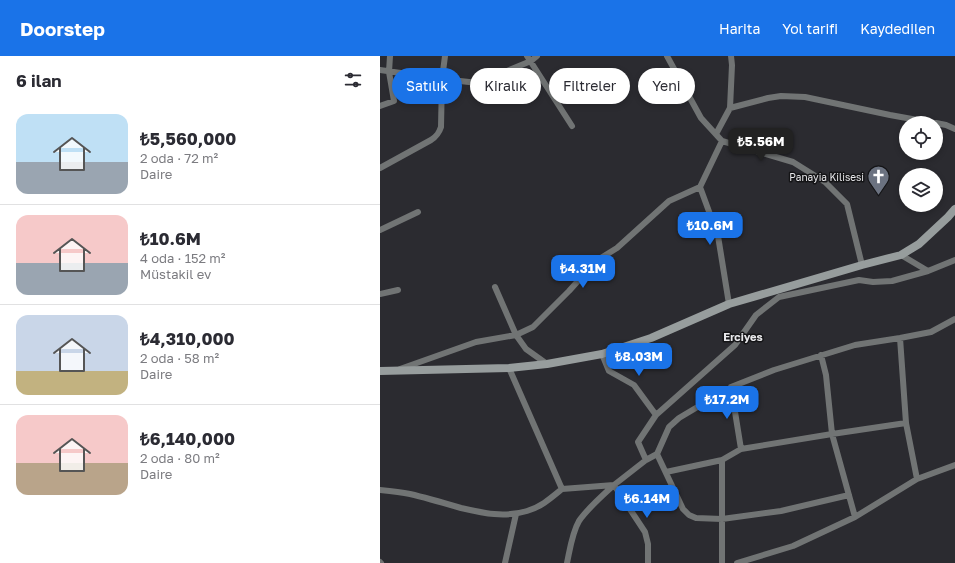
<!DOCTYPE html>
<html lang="tr">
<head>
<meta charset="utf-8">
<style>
	body { margin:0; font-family:"Golos Text",sans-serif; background:#f7f7f7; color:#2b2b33; height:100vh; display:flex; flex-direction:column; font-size:15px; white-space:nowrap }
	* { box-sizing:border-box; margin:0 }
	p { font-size:13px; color:#7c7c81 }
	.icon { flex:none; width:22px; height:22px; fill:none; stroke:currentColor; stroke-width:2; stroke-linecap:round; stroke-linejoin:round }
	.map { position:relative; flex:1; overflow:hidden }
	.details { display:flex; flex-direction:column; background:#fff; width:380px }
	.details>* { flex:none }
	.hud { position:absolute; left:12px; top:12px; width:380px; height:36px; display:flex; gap:8px }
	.fabs { position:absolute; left:519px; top:60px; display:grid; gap:8px }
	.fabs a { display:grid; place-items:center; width:44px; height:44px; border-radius:50%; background:#fff; box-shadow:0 2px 6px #0003; font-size:20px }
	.price { position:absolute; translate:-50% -34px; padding:0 9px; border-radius:8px; background:#1a73e8; color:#fff; font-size:13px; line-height:26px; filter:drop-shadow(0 1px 2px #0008) }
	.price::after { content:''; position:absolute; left:50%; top:24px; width:12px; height:9px; margin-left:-6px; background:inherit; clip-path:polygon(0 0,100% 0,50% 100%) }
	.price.selected { background:#222; color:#fff }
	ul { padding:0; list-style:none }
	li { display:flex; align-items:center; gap:12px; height:100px; padding:0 16px }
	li+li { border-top:1px solid #e1e1e2 }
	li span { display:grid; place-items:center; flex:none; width:112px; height:80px; border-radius:12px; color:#555 }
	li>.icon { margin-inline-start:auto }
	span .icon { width:48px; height:48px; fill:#fffc; stroke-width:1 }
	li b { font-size:17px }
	h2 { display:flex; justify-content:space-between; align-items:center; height:48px; padding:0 16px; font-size:17px }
	.pill { padding:0 14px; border-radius:18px; background:#fff; box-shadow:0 2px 6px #0003; font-size:14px; line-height:36px }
	.pill.selected { background:#1a73e8; color:#fff }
	header { display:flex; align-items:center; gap:24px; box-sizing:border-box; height:56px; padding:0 20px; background:#1a73e8; color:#fff }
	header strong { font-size:19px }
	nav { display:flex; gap:22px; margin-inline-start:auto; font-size:14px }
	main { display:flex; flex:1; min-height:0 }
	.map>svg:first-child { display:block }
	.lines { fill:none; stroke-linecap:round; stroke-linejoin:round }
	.street { stroke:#717474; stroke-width:6 }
	.secondary { stroke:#979d9d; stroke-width:8 }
	.labels { text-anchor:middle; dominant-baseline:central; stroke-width:3; stroke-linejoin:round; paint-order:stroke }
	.poi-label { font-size:10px; fill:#e8e8eb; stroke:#141416; text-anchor:end }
	.neighbourhood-label { font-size:11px; font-weight:bold; fill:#e8e8eb; stroke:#141416 }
</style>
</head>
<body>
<header>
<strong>Doorstep</strong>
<nav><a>Harita</a><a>Yol tarifi</a><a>Kaydedilen</a></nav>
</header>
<main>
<section class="details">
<h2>6 ilan<svg class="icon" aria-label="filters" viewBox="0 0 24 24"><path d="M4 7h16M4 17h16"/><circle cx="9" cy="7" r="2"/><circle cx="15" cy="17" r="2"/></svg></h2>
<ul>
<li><span style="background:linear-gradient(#bfe0f5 60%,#9aa5b1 0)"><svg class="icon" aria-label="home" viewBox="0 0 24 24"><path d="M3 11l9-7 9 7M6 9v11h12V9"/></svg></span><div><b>₺5,560,000</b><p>2 oda · 72 m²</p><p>Daire</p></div></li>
<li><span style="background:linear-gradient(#f6c9c9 60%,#9aa5b1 0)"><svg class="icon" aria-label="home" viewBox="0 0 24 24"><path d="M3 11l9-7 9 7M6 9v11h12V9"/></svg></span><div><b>₺10.6M</b><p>4 oda · 152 m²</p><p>Müstakil ev</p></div></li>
<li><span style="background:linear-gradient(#c9d6e8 70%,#c2b280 0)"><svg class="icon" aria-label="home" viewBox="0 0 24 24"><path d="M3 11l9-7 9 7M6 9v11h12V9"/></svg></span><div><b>₺4,310,000</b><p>2 oda · 58 m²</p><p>Daire</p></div></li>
<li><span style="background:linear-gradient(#f6c9c9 60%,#b9a48a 0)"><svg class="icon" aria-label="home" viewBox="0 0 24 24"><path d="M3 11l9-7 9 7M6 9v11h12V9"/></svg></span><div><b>₺6,140,000</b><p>2 oda · 80 m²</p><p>Daire</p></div></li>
</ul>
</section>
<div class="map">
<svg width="575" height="507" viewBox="0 0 575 507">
	<rect width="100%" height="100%" fill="#2b2b30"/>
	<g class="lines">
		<!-- street -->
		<path class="street" d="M 147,0 L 192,70
			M 287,0 L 321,62 L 342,85 L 413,106 L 445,126 L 467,148 L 482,209
			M 0,14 L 62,23 L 98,27 L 151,5 L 157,0
			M 0,50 L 14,45 L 9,16 L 10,0
			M 350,52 L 388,42 L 401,40 L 425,41 L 510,59 L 554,67
			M 556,67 L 566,69 L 575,73
			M 336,78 L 350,52 L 352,9 L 351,0
			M 0,112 L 51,84 C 57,80 59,77 61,71 L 62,23 L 65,0
			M 320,131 L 338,180 L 349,248
			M 0,174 L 38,156
			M 521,199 L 548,215 L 575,204
			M 115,231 L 136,279 L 146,293 L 167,308
			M 0,238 L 18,234
			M 520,282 L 526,367 L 537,423
			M 222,298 L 229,315 L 254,329 L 276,359
			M 441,299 L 446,319 L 452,378 L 475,461
			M 20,313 L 96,286 L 136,279 L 153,271 L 189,235 L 216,205 L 237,192 L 289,145 L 320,131 L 342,85
			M 351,331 L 361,393
			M 277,398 L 303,453 L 309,459 L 316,462 L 342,463 L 401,455 L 469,439
			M 266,404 L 258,386 L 276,359 L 355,289 L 376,259 L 399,241 L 479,224 L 493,226 L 512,225 L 548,215
			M 286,416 L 342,404 L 361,393 L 452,378 L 526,367
			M 182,433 L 234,429 L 266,404 L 277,398 L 289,371 L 299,362 L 351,331 L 394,314 L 475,289 L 520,282 L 551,276 L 575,263
			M 0,434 C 10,435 20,436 30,438 C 47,442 64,447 81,452 C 103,457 124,462 147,455 C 161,451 171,442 182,433 L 129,312
			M 0,506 L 1,507
			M 125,507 L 136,458
			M 187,507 C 190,493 192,477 199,465 C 207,453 223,439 234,429 L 265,476 L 268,488 L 268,507
			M 342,507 L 342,404
			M 357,507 L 413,490 L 475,461 L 537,423 L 575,409"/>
		<!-- secondary -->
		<path class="secondary" d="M 0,315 L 129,312 L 167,308 L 222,298 L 271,282 L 349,248 L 482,209 L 521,199 L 539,188 L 568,161 L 575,153"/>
	</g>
	<!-- icons -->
	<defs>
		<symbol id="church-pin" viewBox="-11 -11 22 30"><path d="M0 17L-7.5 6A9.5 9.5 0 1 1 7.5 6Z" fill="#6b7280" stroke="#141416"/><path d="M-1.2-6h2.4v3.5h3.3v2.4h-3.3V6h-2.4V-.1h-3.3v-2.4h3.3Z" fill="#fff"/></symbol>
	</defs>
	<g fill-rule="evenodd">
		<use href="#church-pin" x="486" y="108" width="25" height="34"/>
	</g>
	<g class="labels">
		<!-- poi labels -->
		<g class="poi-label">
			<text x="484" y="121">Panayia Kilisesi</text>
		</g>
		<!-- neighbourhood labels -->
		<g class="neighbourhood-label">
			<text x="363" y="280">Erciyes</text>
		</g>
	</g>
</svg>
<div class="fabs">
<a><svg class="icon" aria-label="locate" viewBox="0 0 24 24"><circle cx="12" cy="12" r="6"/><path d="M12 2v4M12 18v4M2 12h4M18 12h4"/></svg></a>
<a><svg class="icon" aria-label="layers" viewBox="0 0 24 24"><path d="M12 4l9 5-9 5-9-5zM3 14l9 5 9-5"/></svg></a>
</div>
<b class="price selected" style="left:381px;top:106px">₺5.56M</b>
<b class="price" style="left:330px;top:190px">₺10.6M</b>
<b class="price" style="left:203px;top:233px">₺4.31M</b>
<b class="price" style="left:259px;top:321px">₺8.03M</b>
<b class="price" style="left:347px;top:364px">₺17.2M</b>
<b class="price" style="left:267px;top:463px">₺6.14M</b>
<div class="hud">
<a class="pill selected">Satılık</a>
<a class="pill">Kiralık</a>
<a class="pill">Filtreler</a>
<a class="pill">Yeni</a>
</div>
</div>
</main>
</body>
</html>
